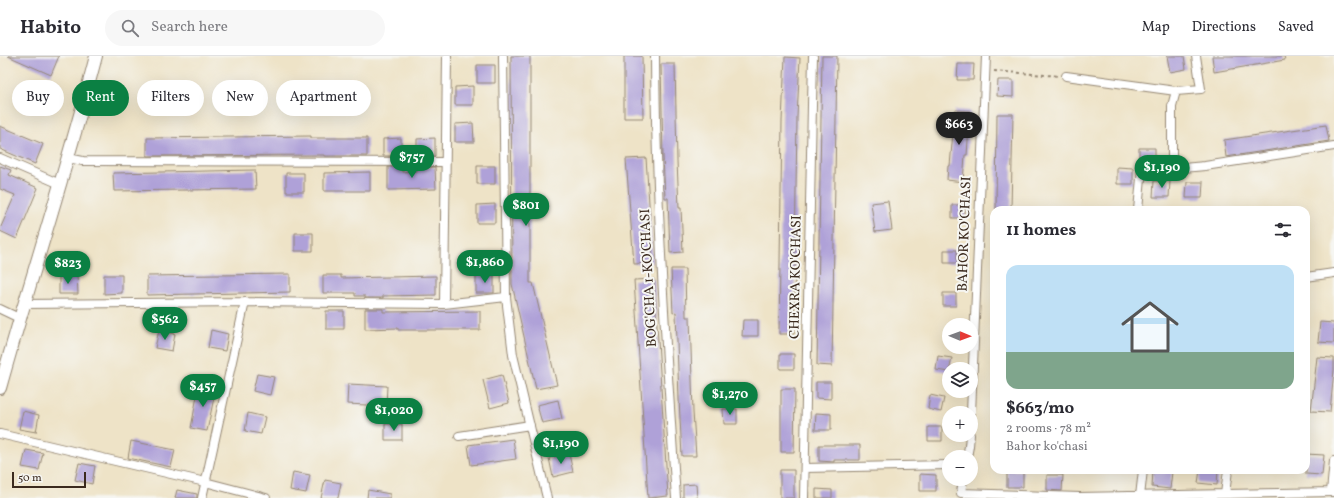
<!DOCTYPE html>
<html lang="en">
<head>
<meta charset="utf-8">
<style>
	body { margin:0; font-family:Vollkorn,serif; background:#f7f7f7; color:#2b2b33; height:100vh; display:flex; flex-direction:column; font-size:15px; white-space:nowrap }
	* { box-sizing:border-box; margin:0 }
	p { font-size:13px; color:#7c7c81 }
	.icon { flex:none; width:22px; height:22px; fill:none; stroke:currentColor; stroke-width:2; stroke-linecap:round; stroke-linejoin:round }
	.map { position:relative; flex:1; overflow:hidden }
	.sheet { position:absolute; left:990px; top:150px; width:320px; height:268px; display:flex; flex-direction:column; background:#fff; border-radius:12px; box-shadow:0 4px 16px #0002 }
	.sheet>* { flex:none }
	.hud { position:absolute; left:12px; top:24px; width:380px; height:36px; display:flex; gap:8px }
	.needle { width:26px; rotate:91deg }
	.controls { position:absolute; left:942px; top:262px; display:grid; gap:8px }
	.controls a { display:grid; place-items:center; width:36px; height:36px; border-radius:50%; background:#fff; box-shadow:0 4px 16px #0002; font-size:20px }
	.scale { position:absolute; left:12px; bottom:10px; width:74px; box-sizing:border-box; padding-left:4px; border:2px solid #3b2a1e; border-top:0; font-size:11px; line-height:14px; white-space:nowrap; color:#3b2a1e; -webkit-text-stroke:3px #f6f6f2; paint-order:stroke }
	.price { position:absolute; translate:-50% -34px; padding:0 9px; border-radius:14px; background:#0b8043; color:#fff; font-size:13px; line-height:26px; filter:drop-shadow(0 1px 2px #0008) }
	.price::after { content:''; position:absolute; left:50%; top:24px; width:12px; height:9px; margin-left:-6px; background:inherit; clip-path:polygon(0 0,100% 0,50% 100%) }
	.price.on { background:#222; color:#fff }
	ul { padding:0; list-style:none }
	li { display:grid; align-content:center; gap:8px; height:212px; padding:0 16px }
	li+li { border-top:1px solid #e1e1e2 }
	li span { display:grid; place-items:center; height:124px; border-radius:12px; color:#555 }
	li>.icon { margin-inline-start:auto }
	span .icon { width:72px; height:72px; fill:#fffc; stroke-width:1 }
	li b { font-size:17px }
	h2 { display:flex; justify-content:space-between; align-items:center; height:48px; padding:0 16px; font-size:17px }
	.tag { padding:0 14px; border-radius:18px; background:#fff; box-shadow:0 4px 16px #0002; font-size:14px; line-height:36px }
	.tag.on { background:#0b8043; color:#fff }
	header { display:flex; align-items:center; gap:24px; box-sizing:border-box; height:56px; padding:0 20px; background:#fff; border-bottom:1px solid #e1e1e2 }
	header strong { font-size:19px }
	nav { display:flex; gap:22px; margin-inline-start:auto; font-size:14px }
	.search { width:280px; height:36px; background:#f7f7f7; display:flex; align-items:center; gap:10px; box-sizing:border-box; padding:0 14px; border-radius:22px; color:#7c7c81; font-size:15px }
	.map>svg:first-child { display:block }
	.building { fill:#afa1d8 }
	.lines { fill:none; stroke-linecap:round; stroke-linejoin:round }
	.street-casing { stroke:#948672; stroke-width:10 }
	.secondary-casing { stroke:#948672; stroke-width:14 }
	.path { stroke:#948672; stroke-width:2; stroke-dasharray:3 3; stroke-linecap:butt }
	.street { stroke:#fff; stroke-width:8 }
	.secondary { stroke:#fff; stroke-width:12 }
	.labels { text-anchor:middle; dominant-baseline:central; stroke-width:4; stroke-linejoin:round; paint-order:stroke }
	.street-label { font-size:14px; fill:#3b2a1e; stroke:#f6f6f2 }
</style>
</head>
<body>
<header>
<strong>Habito</strong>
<div class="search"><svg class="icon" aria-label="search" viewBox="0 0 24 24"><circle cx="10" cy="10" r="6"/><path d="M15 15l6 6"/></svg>Search here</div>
<nav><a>Map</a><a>Directions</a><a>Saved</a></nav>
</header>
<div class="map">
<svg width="1334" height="442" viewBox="0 0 1334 442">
	<rect width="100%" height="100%" fill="#f6f6f2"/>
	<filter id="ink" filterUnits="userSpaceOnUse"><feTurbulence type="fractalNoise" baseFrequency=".025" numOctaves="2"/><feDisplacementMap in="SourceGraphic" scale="8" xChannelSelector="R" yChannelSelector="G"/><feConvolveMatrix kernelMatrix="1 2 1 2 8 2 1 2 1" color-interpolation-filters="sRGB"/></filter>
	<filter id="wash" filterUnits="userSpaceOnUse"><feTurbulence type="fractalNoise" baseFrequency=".012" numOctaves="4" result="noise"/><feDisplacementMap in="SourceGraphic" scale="16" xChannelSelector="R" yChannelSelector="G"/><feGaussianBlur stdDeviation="0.9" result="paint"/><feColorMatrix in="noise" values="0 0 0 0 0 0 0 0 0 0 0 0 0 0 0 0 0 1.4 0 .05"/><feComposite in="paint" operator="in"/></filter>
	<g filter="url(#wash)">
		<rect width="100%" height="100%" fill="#eee3c7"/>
		<g id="blocks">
			<!-- building -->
			<path class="building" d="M 8,0 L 59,0 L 51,19 Z
				M 511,0 L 530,0 L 530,227 L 533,227 L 557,329 L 536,333 L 512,228 Z
				M 624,0 L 642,0 L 643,62 L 624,62 Z
				M 822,0 L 837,0 L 832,310 L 817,309 Z
				M 1167,0 L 1184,0 L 1186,13 L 1170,16 Z
				M 1212,0 L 1284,0 L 1285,4 L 1214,16 Z
				M 785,1 L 800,2 L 797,61 L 794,278 L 779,278 L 782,65 Z
				M 661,8 L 675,8 L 677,105 L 679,152 L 681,152 L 683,196 L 670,197 L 668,142 L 665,142 L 663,100 Z
				M 958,8 L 974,8 L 973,24 L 957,24 Z
				M 477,9 L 495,9 L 495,27 L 477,27 Z
				M 998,24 L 1013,24 L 1013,41 L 997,40 Z
				M 473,30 L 473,49 L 455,49 L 455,31 Z
				M 955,54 L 970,55 L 967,99 L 965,99 L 963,126 L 947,124 L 948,110 L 950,110 Z
				M 997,58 L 1013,58 L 1011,154 L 996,154 Z
				M 473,67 L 474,86 L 455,86 L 455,68 Z
				M 1326,69 L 1329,85 L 1226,101 L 1224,84 Z
				M 0,70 L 43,88 L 35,108 L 0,93 Z
				M 311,80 L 311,82 L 367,82 L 367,100 L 324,100 L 324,99 L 147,100 L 147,82 Z
				M 401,82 L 401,100 L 383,100 L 383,83 Z
				M 435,82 L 435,100 L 417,100 L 417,83 Z
				M 1139,92 L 1155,92 L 1155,107 L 1142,106 L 1139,108 Z
				M 646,102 L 653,207 L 634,208 L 626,103 Z
				M 0,110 L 11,114 L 9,119 L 38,132 L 17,183 L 0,175 L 0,173 L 15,139 L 0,133 Z
				M 477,110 L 495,110 L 495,128 L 477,128 Z
				M 388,111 L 401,111 L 402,116 L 417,115 L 417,111 L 435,111 L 436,133 L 388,134 Z
				M 1117,111 L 1133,112 L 1133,128 L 1117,128 Z
				M 255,114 L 256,133 L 114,135 L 113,117 Z
				M 370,116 L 370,135 L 324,135 L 324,117 Z
				M 286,117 L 304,117 L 304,136 L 286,136 Z
				M 1154,125 L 1170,125 L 1169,141 L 1153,141 Z
				M 1187,126 L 1203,126 L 1202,142 L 1186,142 Z
				M 888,145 L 892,174 L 875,176 L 871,147 Z
				M 495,148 L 495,167 L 477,167 L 477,149 Z
				M 952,149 L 965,149 L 965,162 L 952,162 Z
				M 295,177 L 313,177 L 313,195 L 295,195 Z
				M 944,194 L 957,194 L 957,207 L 944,207 Z
				M 671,213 L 685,213 L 686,261 L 690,261 L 693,356 L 696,400 L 682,400 L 679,343 L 676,256 L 673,257 Z
				M 290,218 L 290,236 L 147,239 L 147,220 Z
				M 77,219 L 78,238 L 59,238 L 59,220 Z
				M 104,219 L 122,219 L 122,237 L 104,238 Z
				M 323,219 L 341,219 L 341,222 L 436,220 L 436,239 L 383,240 L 383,242 L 365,242 L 365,240 L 355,240 L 355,237 L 323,237 Z
				M 476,219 L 494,219 L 494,237 L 476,237 Z
				M 654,223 L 668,440 L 648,442 L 634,224 Z
				M 943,237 L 956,237 L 956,250 L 943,250 Z
				M 365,253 L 383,253 L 383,256 L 480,255 L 480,274 L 398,274 L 398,272 L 365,273 Z
				M 326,255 L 344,255 L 344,273 L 326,273 Z
				M 743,264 L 758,264 L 758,280 L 742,280 Z
				M 1320,266 L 1334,267 L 1334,287 L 1318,286 Z
				M 159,274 L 175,278 L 172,295 L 155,292 Z
				M 211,274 L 228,278 L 225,295 L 208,292 Z
				M 780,298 L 794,298 L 794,313 L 780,313 Z
				M 938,300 L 952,302 L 949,316 L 936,314 Z
				M 1317,301 L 1334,302 L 1334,314 L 1330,356 L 1311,355 Z
				M 257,318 L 274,321 L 270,339 L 253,335 Z
				M 502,319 L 509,347 L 490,352 L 483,324 Z
				M 816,326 L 831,326 L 831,343 L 816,342 Z
				M 348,328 L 387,330 L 386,350 L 347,348 Z
				M 199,329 L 216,332 L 207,375 L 191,372 Z
				M 781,333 L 795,333 L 794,396 L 781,396 Z
				M 930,339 L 944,342 L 941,356 L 928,353 Z
				M 558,344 L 562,363 L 542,367 L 537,349 Z
				M 723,353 L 737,353 L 737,368 L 724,368 Z
				M 23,355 L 39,359 L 36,376 L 19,373 Z
				M 248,357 L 265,361 L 261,378 L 245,375 Z
				M 816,357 L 831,358 L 831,374 L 815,374 Z
				M 385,368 L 402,368 L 402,384 L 385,384 Z
				M 928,371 L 942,371 L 942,385 L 928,385 Z
				M 513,383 L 516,403 L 471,409 L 468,389 Z
				M 131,385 L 175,394 L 171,411 L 128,402 Z
				M 819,389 L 860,389 L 860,404 L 834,404 L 834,406 L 819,405 Z
				M 26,394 L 43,397 L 39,414 L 22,411 Z
				M 569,398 L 573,416 L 553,421 L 549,402 Z
				M 1306,398 L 1324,399 L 1322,419 L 1306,418 Z
				M 79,407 L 95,410 L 92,428 L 75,424 Z
				M 780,414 L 794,414 L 794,442 L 780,442 Z
				M 1007,414 L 1023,415 L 1023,431 L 1007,431 Z
				M 1153,414 L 1172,416 L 1170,433 L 1152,431 Z
				M 1200,414 L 1218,414 L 1217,429 L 1198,427 Z
				M 293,416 L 310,419 L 306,437 L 290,434 Z
				M 920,418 L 936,419 L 936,435 L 920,435 Z
				M 1047,419 L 1063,419 L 1062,435 L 1047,434 Z
				M 325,424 L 341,427 L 338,442 L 321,442 Z
				M 696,428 L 697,442 L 683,442 L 683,429 Z
				M 816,433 L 832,434 L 832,442 L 816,442 Z
				M 177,434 L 197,438 L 197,442 L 175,442 Z
				M 368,434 L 390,438 L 390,442 L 367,442 Z"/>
		</g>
	</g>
	<g filter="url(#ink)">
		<use href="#blocks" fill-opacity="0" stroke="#948672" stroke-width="1"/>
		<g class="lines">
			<defs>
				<path id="street" d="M 503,0 L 506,241 L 513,299 L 547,442
					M 655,0 C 656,147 666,295 676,442
					M 1066,20 L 1176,35
					M 0,102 L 60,128
					M 68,102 L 83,105 L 445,106
					M 1172,113 L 1172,50 L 1176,35 L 1201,33 L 1196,0
					M 1138,154 L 1142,112 L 1172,113 L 1205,110 L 1334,90
					M 1306,221 L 1334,217
					M 24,248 L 245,246 L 444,248 L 506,241
					M 444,248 L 447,0
					M 0,253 L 19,262
					M 971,357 L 986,0
					M 0,378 L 205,426 L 266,442
					M 459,380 L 530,369
					M 967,401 L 969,390 L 970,379
					M 805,412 L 949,409
					M 963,423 L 961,437 L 1080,441 L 1334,436
					M 1331,436 L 1334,405
					M 1225,438 L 1228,414
					M 1140,440 L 1143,414
					M 202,442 L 245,246
					M 804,442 L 813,0"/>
				<path id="secondary" d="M 0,332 C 31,221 67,112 96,0"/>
			</defs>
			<!-- street casing -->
			<use href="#street" class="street-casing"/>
			<!-- secondary casing -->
			<use href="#secondary" class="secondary-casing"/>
			<!-- path -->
			<path class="path" d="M 994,15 L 1059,20"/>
			<!-- street -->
			<use href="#street" class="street"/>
			<!-- secondary -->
			<use href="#secondary" class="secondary"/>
		</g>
	</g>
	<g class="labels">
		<!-- street labels -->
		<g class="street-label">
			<text transform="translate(965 178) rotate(-88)">BAHOR KO'CHASI</text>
			<text transform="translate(796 221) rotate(-89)">CHEXRA KO'CHASI</text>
			<text transform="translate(649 222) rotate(-93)">BOG'CHA 1-KO'CHASI</text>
		</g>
	</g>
</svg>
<div class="controls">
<a><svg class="needle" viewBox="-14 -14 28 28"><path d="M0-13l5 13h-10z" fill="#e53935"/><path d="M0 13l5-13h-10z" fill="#7c7c81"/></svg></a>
<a><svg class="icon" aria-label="layers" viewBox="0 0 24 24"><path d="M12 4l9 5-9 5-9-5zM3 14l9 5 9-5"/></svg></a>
<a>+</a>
<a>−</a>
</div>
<div class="scale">50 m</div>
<b class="price on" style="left:959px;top:90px">$663</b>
<b class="price" style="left:412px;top:123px">$757</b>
<b class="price" style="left:1162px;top:133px">$1,190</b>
<b class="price" style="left:526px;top:171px">$801</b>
<b class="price" style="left:485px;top:228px">$1,860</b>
<b class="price" style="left:68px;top:229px">$823</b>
<b class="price" style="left:165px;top:285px">$562</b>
<b class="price" style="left:203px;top:352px">$457</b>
<b class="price" style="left:730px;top:360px">$1,270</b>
<b class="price" style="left:394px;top:376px">$1,020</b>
<b class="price" style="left:561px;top:409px">$1,190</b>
<div class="hud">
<a class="tag">Buy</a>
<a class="tag on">Rent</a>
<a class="tag">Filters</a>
<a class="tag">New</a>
<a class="tag">Apartment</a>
</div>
<section class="sheet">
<h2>11 homes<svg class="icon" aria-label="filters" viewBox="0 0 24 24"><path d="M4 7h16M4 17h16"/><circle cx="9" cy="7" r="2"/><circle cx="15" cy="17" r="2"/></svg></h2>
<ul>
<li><span style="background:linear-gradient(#bfe0f5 70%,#7fa58c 0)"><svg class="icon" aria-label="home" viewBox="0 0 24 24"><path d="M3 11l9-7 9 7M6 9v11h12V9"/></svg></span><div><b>$663/mo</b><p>2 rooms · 78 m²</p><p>Bahor ko'chasi</p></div></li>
</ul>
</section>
</div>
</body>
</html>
